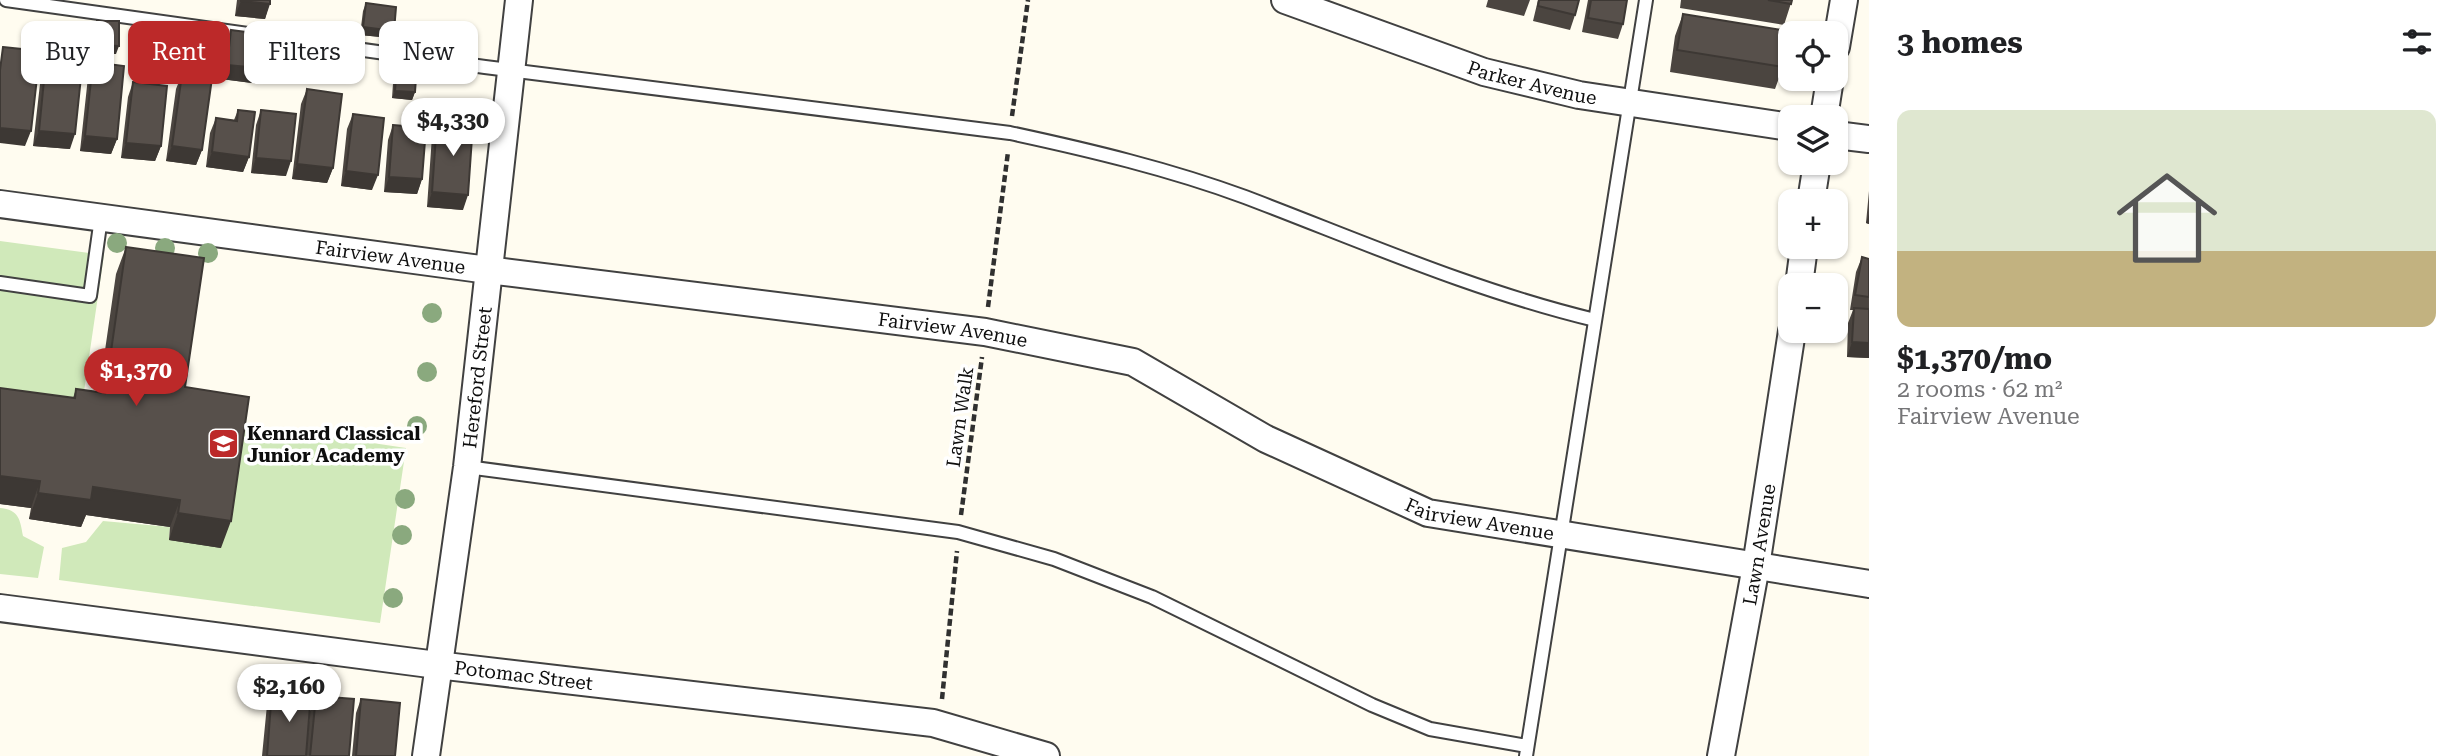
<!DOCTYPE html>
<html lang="en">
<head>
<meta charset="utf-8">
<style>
	body { margin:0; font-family:"Roboto Serif",serif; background:#f2f2f2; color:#202124; height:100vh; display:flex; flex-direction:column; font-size:26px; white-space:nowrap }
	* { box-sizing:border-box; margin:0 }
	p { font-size:23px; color:#757577 }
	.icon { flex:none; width:38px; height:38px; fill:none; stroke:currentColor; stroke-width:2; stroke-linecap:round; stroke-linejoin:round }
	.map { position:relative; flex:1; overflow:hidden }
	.sheet { display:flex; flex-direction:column; background:#fff; width:595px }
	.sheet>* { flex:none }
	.top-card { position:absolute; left:21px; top:21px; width:665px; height:63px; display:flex; gap:14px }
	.controls { position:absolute; left:1778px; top:21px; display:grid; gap:14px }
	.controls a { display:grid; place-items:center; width:70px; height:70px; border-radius:14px; background:#fff; box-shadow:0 2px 5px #0004; font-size:35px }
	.price { position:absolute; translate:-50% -60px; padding:0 16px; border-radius:24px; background:#fff; color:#222; font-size:23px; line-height:46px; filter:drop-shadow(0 2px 4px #0008) }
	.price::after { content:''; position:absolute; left:50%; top:42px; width:21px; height:16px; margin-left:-10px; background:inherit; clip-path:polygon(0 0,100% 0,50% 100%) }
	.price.selected { background:#bc2929; color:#fff }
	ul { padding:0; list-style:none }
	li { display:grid; align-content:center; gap:14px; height:371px; padding:0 28px }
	li span { display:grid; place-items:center; height:217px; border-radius:14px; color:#555 }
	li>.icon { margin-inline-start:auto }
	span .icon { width:126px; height:126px; fill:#fffc; stroke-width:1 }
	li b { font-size:30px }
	h2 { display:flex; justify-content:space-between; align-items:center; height:84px; padding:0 28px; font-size:30px }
	.tag { padding:0 24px; border-radius:14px; background:#fff; box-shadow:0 2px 5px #0004; font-size:24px; line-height:63px }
	.tag.selected { background:#bc2929; color:#fff }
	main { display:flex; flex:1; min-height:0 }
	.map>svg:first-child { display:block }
	.green { fill:#d0e9ba }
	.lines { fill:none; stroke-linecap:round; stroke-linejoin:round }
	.service-casing { stroke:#414141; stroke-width:16 }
	.minor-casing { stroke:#414141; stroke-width:30 }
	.path { stroke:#303030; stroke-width:4.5; stroke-dasharray:7 3.5; stroke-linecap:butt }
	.service { stroke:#fff; stroke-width:12 }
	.minor { stroke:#fff; stroke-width:26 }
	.tree { fill:#8aa97e }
	.wall { fill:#4b4540 }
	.shaded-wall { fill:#3d3834 }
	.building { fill:#57504b; stroke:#3d3834; stroke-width:2 }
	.labels { text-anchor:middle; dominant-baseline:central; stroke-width:7; stroke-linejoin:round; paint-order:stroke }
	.street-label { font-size:19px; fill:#0e0e0e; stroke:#fff }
	.poi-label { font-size:19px; font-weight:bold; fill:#0e0e0e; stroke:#fff; text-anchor:start }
</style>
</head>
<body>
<main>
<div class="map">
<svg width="1869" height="756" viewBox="0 0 1869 756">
	<rect width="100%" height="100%" fill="#fffcf0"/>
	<!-- green -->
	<path class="green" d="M 0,241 L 104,255 L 82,405 L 0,416 Z
		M 239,423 L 406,448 L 380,623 L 59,580 L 62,548 L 86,542 L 103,521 L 170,527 L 169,539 Z
		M 0,508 C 19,510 20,519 23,536 L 44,547 L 38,578 L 0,574 Z"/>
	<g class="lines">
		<defs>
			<path id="service" d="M 6,0 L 485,67 L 1010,133 C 1089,150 1169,169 1245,197 C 1361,241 1474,291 1595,320
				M 0,283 L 90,296 L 101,218
				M 467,467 L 958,532 L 1054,559 L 1152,597 L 1372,705 L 1430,729 L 1527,746
				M 1526,756 L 1646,0"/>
			<g id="minor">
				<path id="s1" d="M 1285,0 L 1484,72 L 1579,95 L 1790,127"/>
				<path d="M 1836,47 L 1844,0"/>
				<path d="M 1824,117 L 1830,79"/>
				<path d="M 1836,135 L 1869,139"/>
				<path d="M 1811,201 L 1817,163"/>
				<path id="s2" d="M 0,204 L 488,270 L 985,332 L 1133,362 L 1266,439 L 1428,513 L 1869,584"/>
				<path d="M 1799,285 L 1804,247"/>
				<path id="s3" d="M 0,608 L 437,665 L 933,723 L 1046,756"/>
				<path id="s4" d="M 426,756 L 467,467 L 519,0"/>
				<path id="s5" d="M 1721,756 L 1756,566 L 1792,331"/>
			</g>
		</defs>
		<!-- service casing -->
		<use href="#service" class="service-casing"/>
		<!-- minor casing -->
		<use href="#minor" class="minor-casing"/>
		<!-- path -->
		<path class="path" d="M 1012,116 L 1028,0
			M 988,307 L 1008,152
			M 961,515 L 982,357
			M 942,699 L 957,551"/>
		<!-- service -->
		<use href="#service" class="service"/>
		<!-- minor -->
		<use href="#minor" class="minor"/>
	</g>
	<!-- trees -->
	<g class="tree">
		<circle cx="117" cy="243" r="10"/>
		<circle cx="165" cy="248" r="10"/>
		<circle cx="208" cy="253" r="10"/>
		<circle cx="432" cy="313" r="10"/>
		<circle cx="427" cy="372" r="10"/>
		<circle cx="417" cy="426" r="10"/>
		<circle cx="405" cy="499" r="10"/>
		<circle cx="402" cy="535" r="10"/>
		<circle cx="393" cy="598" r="10"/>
	</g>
	<!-- wall -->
	<path class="wall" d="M 237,0 L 270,0 L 265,19 L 235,16 Z
		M 1488,0 L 1530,0 L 1524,16 L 1486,7 Z
		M 1538,0 L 1579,0 L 1575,15 L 1570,30 L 1533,21 Z
		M 1588,0 L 1627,0 L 1623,24 L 1618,39 L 1582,32 Z
		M 1681,0 L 1792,0 L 1784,25 L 1680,8 Z
		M 366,3 L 394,31 L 391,38 L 360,35 L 363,11 Z
		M 1683,14 L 1783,67 L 1775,89 L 1670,72 L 1675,36 Z
		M 97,21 L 116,54 L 94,53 L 94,28 Z
		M 180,30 L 204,60 L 201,68 L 174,64 L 177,38 Z
		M 231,30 L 252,83 L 221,79 L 225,45 Z
		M 271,43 L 297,73 L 294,81 L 266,79 L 268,51 Z
		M 46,60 L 66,76 L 70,149 L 33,146 L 41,75 Z
		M 93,62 L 117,139 L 111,154 L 80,151 L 88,77 Z
		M 397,62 L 415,92 L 412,100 L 392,98 L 394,69 Z
		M 182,74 L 202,150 L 196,165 L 166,161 L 176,89 Z
		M 133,82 L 161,146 L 155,161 L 121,158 L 128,97 Z
		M 307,89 L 333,168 L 327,183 L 292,179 L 301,104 Z
		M 238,110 L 249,157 L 243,172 L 206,167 L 210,133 L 216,118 L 234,120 Z
		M 261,110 L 286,176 L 251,173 L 256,125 Z
		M 353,114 L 372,190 L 341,186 L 347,129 Z
		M 437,121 L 463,210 L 427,207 L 432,136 Z
		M 393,125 L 422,179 L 417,194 L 384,192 L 388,140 Z
		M 1869,191 L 1869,224 L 1866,223 Z
		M 126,247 L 185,387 L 221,548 L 169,540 L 170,527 L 86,515 L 81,527 L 29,519 L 31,508 L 0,504 L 0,388 L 73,398 L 76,389 L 99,392 L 116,274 Z
		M 1862,257 L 1869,259 L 1869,358 L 1847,357 L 1848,323 L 1853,310 L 1850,310 L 1856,272 Z
		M 272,690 L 306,756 L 262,756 L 267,705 Z
		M 316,696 L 349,756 L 306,756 L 310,711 Z
		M 361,699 L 395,756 L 352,756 L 356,713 Z"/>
	<!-- shaded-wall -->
	<path class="shaded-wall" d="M 241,1 L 270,4 L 265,19 L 235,16 Z
		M 363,27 L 394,31 L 391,38 L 360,35 Z
		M 96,45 L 119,46 L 116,54 L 94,53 Z
		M 176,57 L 204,60 L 201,68 L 174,64 Z
		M 227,65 L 258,68 L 252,83 L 221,79 Z
		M 268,71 L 297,73 L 294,81 L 266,79 Z
		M 395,91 L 415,92 L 412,100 L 392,98 Z
		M 0,128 L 31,131 L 25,146 L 0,143 Z
		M 39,131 L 75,134 L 70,149 L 33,146 Z
		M 85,136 L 117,139 L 111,154 L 80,151 Z
		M 126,143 L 161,146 L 155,161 L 121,158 Z
		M 172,146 L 202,150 L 196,165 L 166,161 Z
		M 212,152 L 249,157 L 243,172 L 206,167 Z
		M 256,158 L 291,161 L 286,176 L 251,173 Z
		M 297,164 L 333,168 L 327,183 L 292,179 Z
		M 346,171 L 378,175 L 372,190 L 341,186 Z
		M 389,177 L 422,179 L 417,194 L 384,192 Z
		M 432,192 L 468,195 L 463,210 L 427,207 Z
		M 1869,214 L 1869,224 L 1866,223 Z
		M 1852,342 L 1869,343 L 1869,358 L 1847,357 Z
		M 0,476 L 40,481 L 31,508 L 0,504 Z
		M 93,487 L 180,500 L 170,527 L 86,515 L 81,527 L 29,519 L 38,493 Z
		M 178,513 L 231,521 L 221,548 L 169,540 Z"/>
	<!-- building -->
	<path class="building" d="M 241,0 L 270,0 L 270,4 L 241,1 Z
		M 1539,0 L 1579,0 L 1575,15 L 1538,6 Z
		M 1591,0 L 1627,0 L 1623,24 L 1588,18 Z
		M 1768,0 L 1792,0 L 1791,4 Z
		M 366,3 L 396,7 L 394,31 L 363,27 Z
		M 1683,14 L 1788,31 L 1783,67 L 1677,50 Z
		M 97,21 L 119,21 L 119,46 L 96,45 Z
		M 180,30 L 207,34 L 204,60 L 176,57 Z
		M 231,30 L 261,34 L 258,68 L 227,65 Z
		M 271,43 L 299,46 L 297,73 L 268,71 Z
		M 3,47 L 40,51 L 31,131 L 0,128 L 0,70 Z
		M 46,60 L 68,63 L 66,76 L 81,77 L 75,134 L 39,131 Z
		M 93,62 L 124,66 L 117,139 L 85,136 Z
		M 397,62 L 417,64 L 415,92 L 395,91 Z
		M 182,74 L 212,78 L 202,150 L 172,146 Z
		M 133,82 L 167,86 L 161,146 L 126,143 Z
		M 307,89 L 342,94 L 333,168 L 297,164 Z
		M 238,110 L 255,112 L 249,157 L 212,152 L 216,118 L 237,121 Z
		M 261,110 L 296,114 L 291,161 L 256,158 Z
		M 353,114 L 384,118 L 378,175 L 346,171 Z
		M 437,121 L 473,123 L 468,195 L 432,192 Z
		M 393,125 L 426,128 L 422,179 L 389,177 Z
		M 126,247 L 204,258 L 185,387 L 249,397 L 231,521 L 178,513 L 180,500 L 93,487 L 91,500 L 38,493 L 40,481 L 0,476 L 0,388 L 75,398 L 76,389 L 105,393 Z
		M 1862,257 L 1869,259 L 1869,297 L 1855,295 Z
		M 1854,308 L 1869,309 L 1869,343 L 1852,342 Z
		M 272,690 L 311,693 L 306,756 L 267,756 Z
		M 316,696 L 354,699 L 349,756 L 310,756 Z
		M 361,699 L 400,703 L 395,756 L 356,756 Z"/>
	<!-- icons -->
	<defs>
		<symbol id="school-square" viewBox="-11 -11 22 22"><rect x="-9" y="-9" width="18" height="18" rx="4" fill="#bc2929" stroke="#fff"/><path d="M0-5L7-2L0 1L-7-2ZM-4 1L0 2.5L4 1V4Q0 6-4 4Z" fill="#fff"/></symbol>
	</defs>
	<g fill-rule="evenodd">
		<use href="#school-square" x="206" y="426" width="35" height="35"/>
	</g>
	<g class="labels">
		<!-- street labels -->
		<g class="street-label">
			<text stroke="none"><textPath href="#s1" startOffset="261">Parker Avenue</textPath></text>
			<text stroke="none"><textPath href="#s2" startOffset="394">Fairview Avenue</textPath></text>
			<text stroke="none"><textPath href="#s2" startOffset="961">Fairview Avenue</textPath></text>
			<text stroke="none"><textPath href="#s4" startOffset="382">Hereford Street</textPath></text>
			<text transform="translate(960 417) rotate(-82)">Lawn Walk</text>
			<text stroke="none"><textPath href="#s2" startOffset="1528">Fairview Avenue</textPath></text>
			<text stroke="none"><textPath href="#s5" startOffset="215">Lawn Avenue</textPath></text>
			<text stroke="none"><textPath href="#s3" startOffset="528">Potomac Street</textPath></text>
		</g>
		<!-- poi labels -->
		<g class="poi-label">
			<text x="247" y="433">Kennard Classical<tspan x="247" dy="22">Junior Academy</tspan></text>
		</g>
	</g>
</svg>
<div class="controls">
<a><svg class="icon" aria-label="locate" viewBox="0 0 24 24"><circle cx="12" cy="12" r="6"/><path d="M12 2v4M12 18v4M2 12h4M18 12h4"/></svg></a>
<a><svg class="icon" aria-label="layers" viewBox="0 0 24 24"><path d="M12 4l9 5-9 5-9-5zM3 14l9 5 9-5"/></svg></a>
<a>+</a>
<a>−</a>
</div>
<b class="price" style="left:453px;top:158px">$4,330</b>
<b class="price selected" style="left:136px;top:408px">$1,370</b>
<b class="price" style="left:289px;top:724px">$2,160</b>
<div class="top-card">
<a class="tag">Buy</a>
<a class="tag selected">Rent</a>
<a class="tag">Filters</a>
<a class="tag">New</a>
</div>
</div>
<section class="sheet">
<h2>3 homes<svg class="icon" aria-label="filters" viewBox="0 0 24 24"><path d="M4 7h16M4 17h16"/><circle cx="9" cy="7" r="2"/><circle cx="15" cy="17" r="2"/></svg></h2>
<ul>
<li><span style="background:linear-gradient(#dfe7d0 65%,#c2b280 0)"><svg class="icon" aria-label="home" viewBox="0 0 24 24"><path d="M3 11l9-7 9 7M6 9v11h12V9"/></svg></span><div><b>$1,370/mo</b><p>2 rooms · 62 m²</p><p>Fairview Avenue</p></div></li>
</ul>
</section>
</main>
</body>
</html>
